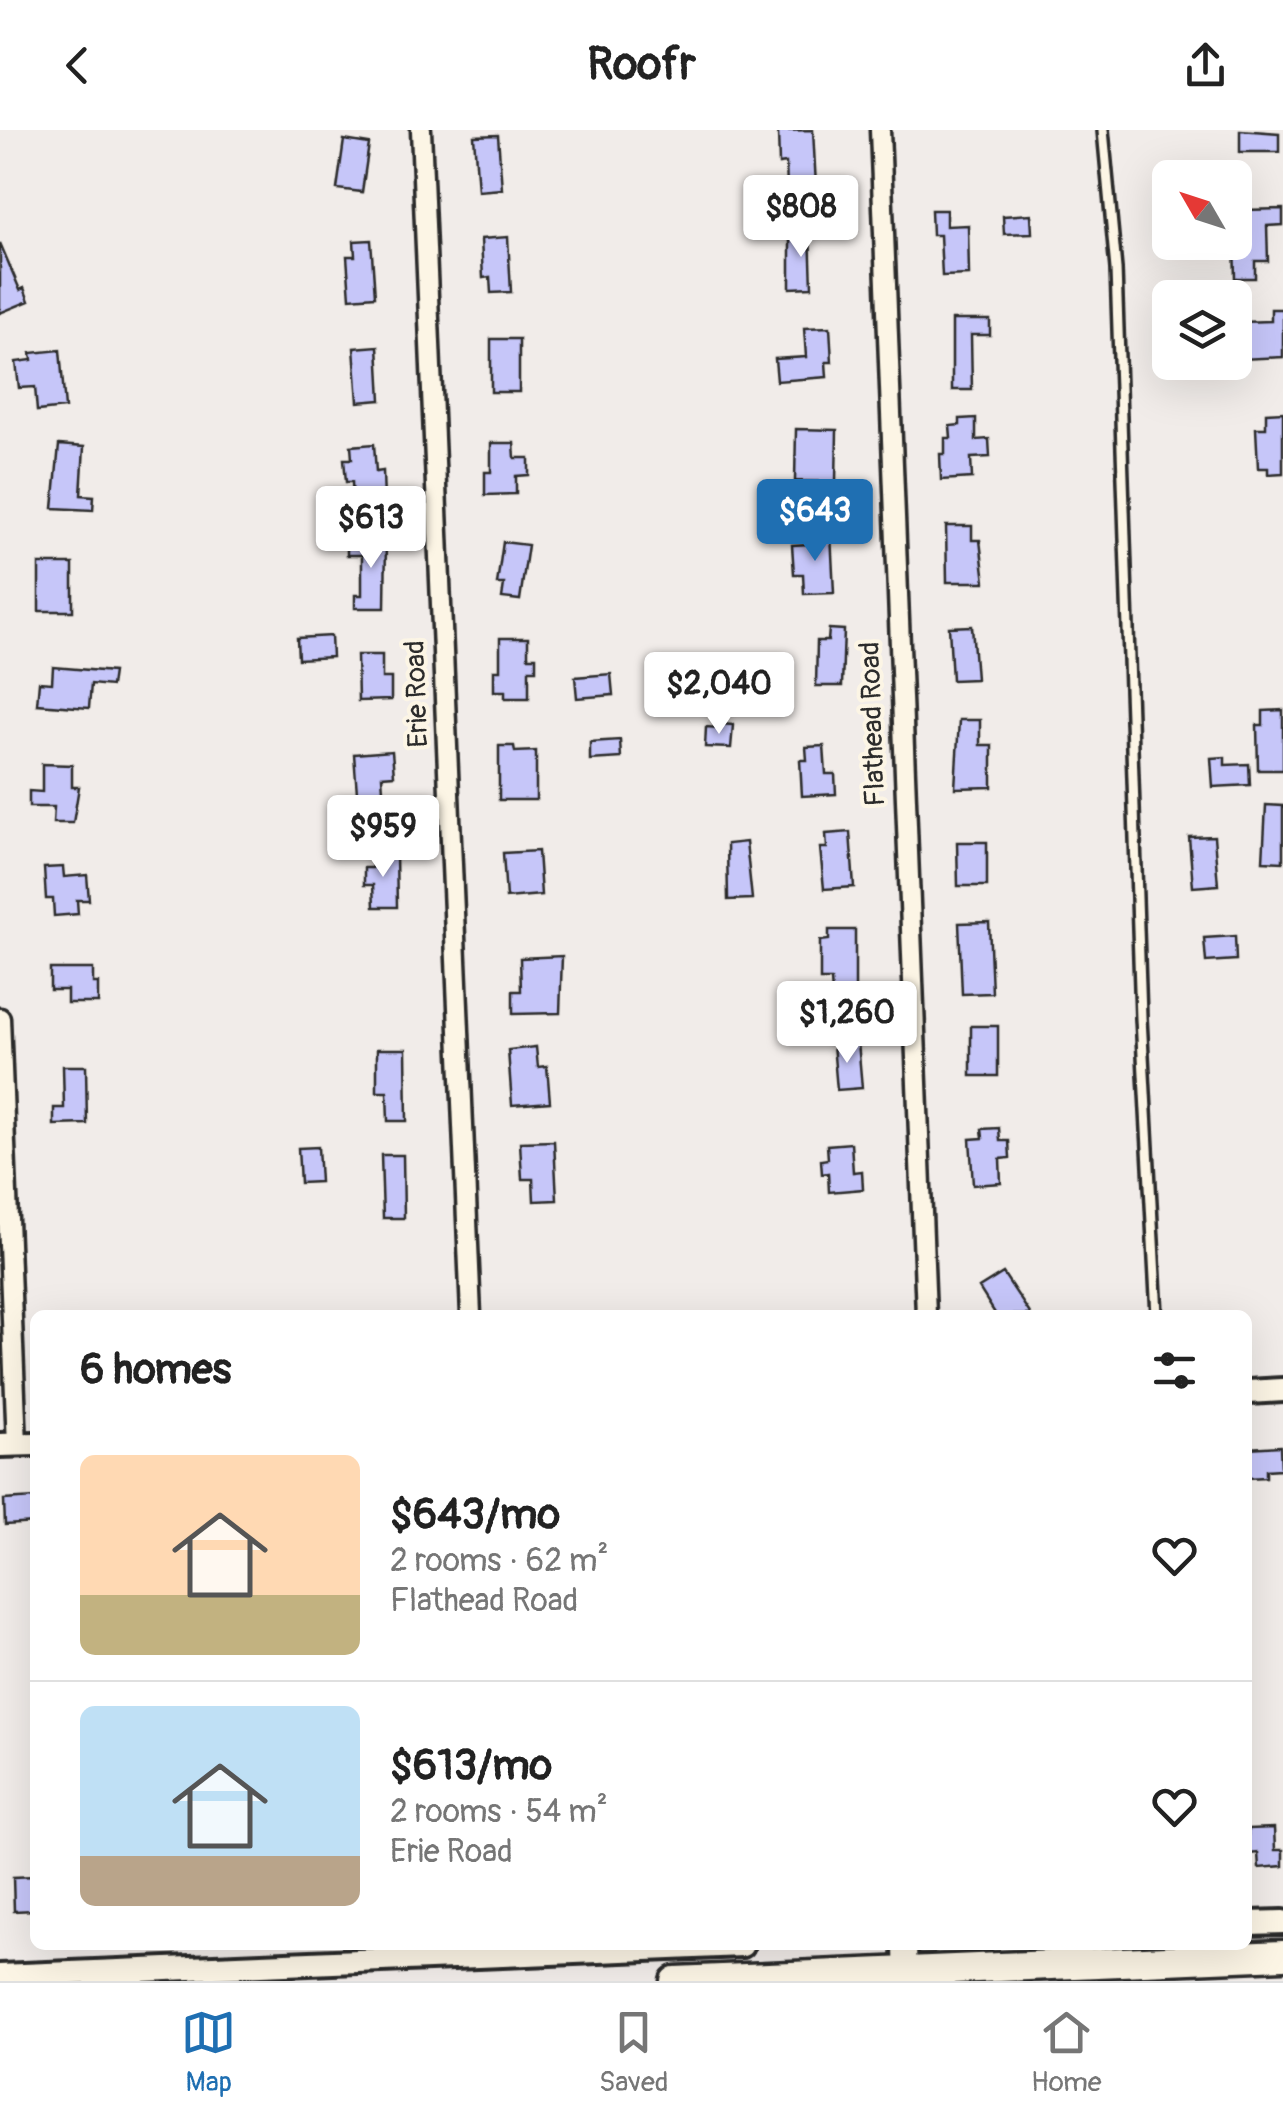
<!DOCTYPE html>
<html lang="en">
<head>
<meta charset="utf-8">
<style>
	body { margin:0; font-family:Pangolin,sans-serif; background:#f6f6f6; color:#222; height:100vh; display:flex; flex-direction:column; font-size:38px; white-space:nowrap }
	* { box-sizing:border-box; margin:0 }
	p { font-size:32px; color:#767676 }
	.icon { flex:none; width:55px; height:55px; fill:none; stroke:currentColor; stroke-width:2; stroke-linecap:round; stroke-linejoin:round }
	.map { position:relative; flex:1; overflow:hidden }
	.details { position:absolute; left:30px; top:1180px; width:1222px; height:640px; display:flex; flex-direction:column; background:#fff; border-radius:15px; box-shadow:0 10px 40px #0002 }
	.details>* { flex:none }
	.needle { width:65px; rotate:309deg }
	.buttons { position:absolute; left:1152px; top:30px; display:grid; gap:20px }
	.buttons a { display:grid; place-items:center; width:100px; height:100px; border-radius:15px; background:#fff; box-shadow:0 10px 40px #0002; font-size:50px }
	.price { position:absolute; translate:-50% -85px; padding:0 22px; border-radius:10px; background:#fff; color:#222; font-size:32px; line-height:65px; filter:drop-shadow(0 2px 5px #0008) }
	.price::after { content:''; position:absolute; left:50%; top:60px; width:30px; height:22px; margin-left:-15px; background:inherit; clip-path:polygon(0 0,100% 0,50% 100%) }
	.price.selected { background:#1f6fb2; color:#fff }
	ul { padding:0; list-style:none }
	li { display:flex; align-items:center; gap:30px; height:250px; padding:0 50px }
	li+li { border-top:2px solid #e0e0e0 }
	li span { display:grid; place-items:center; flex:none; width:280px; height:200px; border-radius:15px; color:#555 }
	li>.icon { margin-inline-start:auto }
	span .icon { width:120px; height:120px; fill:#fffc; stroke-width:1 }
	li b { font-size:42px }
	h2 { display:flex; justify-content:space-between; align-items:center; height:120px; padding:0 50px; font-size:42px }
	header { display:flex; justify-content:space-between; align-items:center; height:130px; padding:0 50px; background:#fff; font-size:45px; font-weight:700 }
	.tab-bar { display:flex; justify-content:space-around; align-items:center; height:140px; border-top:2px solid #e0e0e0; background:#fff; font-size:28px; color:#767676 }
	.tab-bar a { display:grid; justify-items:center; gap:5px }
	.tab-bar .selected { color:#1f6fb2 }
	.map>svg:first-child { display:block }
	.building { fill:#c6c6f9; stroke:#2b2b2b; stroke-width:2.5 }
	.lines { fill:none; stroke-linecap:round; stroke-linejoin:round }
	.lane-casing { stroke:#2b2b2b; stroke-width:16 }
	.street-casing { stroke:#2b2b2b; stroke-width:25 }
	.secondary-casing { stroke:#2b2b2b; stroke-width:30 }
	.primary-casing { stroke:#2b2b2b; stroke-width:35 }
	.lane { stroke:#fcf5e5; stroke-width:9 }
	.street { stroke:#fcf5e5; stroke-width:18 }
	.secondary { stroke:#fcf5e5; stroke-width:22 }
	.primary { stroke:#fcf5e5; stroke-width:28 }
	.labels { text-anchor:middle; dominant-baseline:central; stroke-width:8; stroke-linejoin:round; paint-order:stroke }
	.street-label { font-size:28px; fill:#2b2b2b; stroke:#fcf5e5 }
</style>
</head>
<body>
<header><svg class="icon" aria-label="back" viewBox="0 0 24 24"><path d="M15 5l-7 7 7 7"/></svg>Roofr<svg class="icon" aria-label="share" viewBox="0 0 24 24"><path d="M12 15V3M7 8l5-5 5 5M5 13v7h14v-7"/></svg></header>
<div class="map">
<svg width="1283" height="1851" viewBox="0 0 1283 1851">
	<rect width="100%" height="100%" fill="#f1ece9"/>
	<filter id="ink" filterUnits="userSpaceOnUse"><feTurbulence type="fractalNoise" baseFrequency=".01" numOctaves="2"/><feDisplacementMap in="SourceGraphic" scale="20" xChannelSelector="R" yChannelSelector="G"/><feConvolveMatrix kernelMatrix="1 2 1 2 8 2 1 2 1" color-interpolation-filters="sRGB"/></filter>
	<g filter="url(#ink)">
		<!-- building -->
		<path class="building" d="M 813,0 L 816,56 L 787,57 L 786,33 L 779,34 L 778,1 Z
			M 1240,0 L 1279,3 L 1279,22 L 1240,22 Z
			M 498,5 L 502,59 L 478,61 L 474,6 Z
			M 344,10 L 369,14 L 362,62 L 337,59 Z
			M 1283,79 L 1283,95 L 1267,96 L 1268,131 L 1255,131 L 1255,148 L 1235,148 L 1234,112 L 1245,110 L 1244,80 Z
			M 931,80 L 946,80 L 946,96 L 968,95 L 969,145 L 942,146 L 940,105 L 932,105 Z
			M 1031,84 L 1032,103 L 1004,104 L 1003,86 Z
			M 810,102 L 812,157 L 790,158 L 790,103 Z
			M 508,107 L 511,162 L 491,163 L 490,147 L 483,148 L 481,109 Z
			M 371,110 L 375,166 L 350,168 L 347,126 L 355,126 L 354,111 Z
			M 0,113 L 20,160 L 24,158 L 29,171 L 0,183 Z
			M 1271,179 L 1283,179 L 1283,227 L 1241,229 L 1240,192 L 1271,191 Z
			M 952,190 L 990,190 L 990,205 L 971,205 L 972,260 L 952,260 Z
			M 830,197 L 832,232 L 826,232 L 827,247 L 777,251 L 775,229 L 806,227 L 804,198 Z
			M 491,209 L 519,209 L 519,262 L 491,262 Z
			M 378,216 L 381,270 L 358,272 L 354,218 Z
			M 60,220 L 65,278 L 37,281 L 35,257 L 19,258 L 16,232 L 32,230 L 31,223 Z
			M 1283,282 L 1283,343 L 1268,344 L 1268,338 L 1258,338 L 1256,298 L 1266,298 L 1266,283 Z
			M 976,288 L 976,310 L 989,309 L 990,327 L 971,328 L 972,348 L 941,350 L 940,324 L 945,324 L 945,308 L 951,308 L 950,296 L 960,295 L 960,289 Z
			M 796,299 L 837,300 L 836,352 L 795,351 Z
			M 491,313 L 514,313 L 515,328 L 529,328 L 529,345 L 516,346 L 516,364 L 485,365 L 485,342 L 491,342 Z
			M 374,314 L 376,342 L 383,341 L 384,372 L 353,374 L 352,352 L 346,352 L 344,329 L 352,329 L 351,316 Z
			M 59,315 L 84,317 L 81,365 L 94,366 L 93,380 L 53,378 Z
			M 946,396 L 972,396 L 972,410 L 980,410 L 985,452 L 947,452 Z
			M 831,404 L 834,463 L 804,464 L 803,444 L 794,444 L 792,415 L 809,414 L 808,406 Z
			M 347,409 L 386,409 L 385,478 L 355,478 L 355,465 L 362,465 L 362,425 L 347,425 Z
			M 503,412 L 528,415 L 520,470 L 502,468 L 504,454 L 497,454 Z
			M 39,434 L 73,434 L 73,481 L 39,481 Z
			M 972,496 L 976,549 L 952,550 L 949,497 Z
			M 829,499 L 844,500 L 842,556 L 816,556 L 817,511 L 828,511 Z
			M 331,506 L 332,527 L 298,529 L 297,508 Z
			M 500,508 L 528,508 L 528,527 L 536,527 L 536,540 L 529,540 L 529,568 L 505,568 L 505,561 L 494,561 L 494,540 L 500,540 Z
			M 357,525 L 382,525 L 382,548 L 391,548 L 391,570 L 358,571 Z
			M 53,537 L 113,542 L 111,556 L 91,554 L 89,578 L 37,574 L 39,552 L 52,553 Z
			M 611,544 L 613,565 L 577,568 L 575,547 Z
			M 1283,580 L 1283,640 L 1258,640 L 1257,595 L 1263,595 L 1263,581 Z
			M 959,590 L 980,590 L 980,615 L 992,615 L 992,657 L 955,658 Z
			M 719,594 L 733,595 L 731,618 L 705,617 L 706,597 L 719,598 Z
			M 620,610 L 621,628 L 590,630 L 590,612 Z
			M 499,616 L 514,616 L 515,622 L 536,621 L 536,670 L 499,670 Z
			M 824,616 L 826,644 L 835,644 L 836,664 L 802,666 L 800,630 L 807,630 L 806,617 Z
			M 392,621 L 394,645 L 382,646 L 384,674 L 358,676 L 354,624 Z
			M 1225,627 L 1225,635 L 1249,634 L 1250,655 L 1213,657 L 1211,628 Z
			M 42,634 L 72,635 L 72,657 L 79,657 L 73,693 L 53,693 L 54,677 L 29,677 L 29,661 L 42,662 Z
			M 1266,675 L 1283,676 L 1283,732 L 1263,731 Z
			M 850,702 L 854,757 L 824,759 L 820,718 L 827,718 L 826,704 Z
			M 1214,706 L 1218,755 L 1193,757 L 1189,707 Z
			M 746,712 L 752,769 L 728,770 L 727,714 Z
			M 957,712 L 987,712 L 987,756 L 958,756 Z
			M 538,721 L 541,765 L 506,768 L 503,723 Z
			M 372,724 L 396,724 L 397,777 L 374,777 L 373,755 L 364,755 L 364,738 L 372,738 Z
			M 63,737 L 64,747 L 87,745 L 89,770 L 77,770 L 78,784 L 54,786 L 53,769 L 46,769 L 44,738 Z
			M 989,792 L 992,863 L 962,864 L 959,793 Z
			M 829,800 L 855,800 L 855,864 L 832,864 L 831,850 L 820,850 L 820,811 L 829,810 Z
			M 1235,806 L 1236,830 L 1206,832 L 1204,808 Z
			M 562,826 L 560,883 L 513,884 L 513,861 L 521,861 L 520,828 Z
			M 50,839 L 93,839 L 93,853 L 98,853 L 98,873 L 67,873 L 67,860 L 50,860 Z
			M 971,896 L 998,896 L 998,946 L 971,946 Z
			M 858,912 L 862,958 L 837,960 L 833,914 Z
			M 536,917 L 538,937 L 547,936 L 550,972 L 512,975 L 508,920 Z
			M 377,919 L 406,919 L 407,991 L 388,991 L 387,962 L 377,962 Z
			M 63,936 L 86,936 L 87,994 L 54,995 L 54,978 L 64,978 Z
			M 999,998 L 1000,1011 L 1009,1011 L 1010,1028 L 1000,1029 L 1001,1053 L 973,1055 L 970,1009 L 983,1008 L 982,999 Z
			M 554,1011 L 557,1070 L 534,1071 L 533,1049 L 522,1049 L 520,1012 Z
			M 851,1013 L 853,1042 L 862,1041 L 863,1059 L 829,1062 L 828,1043 L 822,1044 L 821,1030 L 828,1029 L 827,1015 Z
			M 318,1017 L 320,1052 L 300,1053 L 298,1018 Z
			M 381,1025 L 403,1025 L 404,1088 L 383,1088 Z
			M 1003,1143 L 1031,1185 L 996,1185 L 979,1158 Z
			M 1280,1316 L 1281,1339 L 1266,1340 L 1266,1347 L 1248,1348 L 1248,1318 Z
			M 35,1368 L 35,1393 L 5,1395 L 4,1370 Z
			M 1274,1698 L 1275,1720 L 1283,1720 L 1283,1736 L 1259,1738 L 1258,1723 L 1248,1724 L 1248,1699 Z
			M 35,1746 L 35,1780 L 14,1781 L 13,1747 Z"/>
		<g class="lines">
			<defs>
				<path id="lane" d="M 1103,0 L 1116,139 L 1141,888 L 1157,1185"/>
				<path id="street" d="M 421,0 L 471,1185
					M 880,0 L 926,1185
					M 0,888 L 17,1315"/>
				<path id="secondary" d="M 1248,1262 L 1283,1260
					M 0,1315 L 35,1314
					M 1248,1793 L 1283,1792
					M 905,1815 L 906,1851
					M 0,1846 L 742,1815"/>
				<path id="primary" d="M 675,1851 L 1283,1825"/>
			</defs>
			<!-- lane casing -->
			<use href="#lane" class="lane-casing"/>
			<!-- street casing -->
			<use href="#street" class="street-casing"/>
			<!-- secondary casing -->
			<use href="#secondary" class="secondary-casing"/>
			<!-- primary casing -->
			<use href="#primary" class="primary-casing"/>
			<!-- lane -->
			<use href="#lane" class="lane"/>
			<!-- street -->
			<use href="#street" class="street"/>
			<!-- secondary -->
			<use href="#secondary" class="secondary"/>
			<!-- primary -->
			<use href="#primary" class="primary"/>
		</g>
	</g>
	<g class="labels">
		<!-- street labels -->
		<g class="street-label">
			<text transform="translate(417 564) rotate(-92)">Erie Road</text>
			<text transform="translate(873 594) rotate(-92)">Flathead Road</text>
		</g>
	</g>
</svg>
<div class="buttons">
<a><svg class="needle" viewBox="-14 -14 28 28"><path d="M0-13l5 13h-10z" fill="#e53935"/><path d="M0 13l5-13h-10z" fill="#767676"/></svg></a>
<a><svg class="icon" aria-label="layers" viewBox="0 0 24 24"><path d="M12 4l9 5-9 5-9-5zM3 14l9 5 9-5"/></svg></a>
</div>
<b class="price" style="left:801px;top:130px">$808</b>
<b class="price selected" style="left:815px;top:434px">$643</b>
<b class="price" style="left:371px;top:441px">$613</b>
<b class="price" style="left:719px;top:607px">$2,040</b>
<b class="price" style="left:383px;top:750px">$959</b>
<b class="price" style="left:847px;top:936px">$1,260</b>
<section class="details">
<h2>6 homes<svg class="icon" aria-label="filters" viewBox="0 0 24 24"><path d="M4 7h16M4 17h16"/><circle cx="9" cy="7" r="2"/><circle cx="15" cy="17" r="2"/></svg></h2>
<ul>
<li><span style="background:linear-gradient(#ffd9b3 70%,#c2b280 0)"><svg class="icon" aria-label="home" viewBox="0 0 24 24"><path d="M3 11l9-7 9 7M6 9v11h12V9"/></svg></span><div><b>$643/mo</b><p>2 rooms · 62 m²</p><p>Flathead Road</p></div><svg class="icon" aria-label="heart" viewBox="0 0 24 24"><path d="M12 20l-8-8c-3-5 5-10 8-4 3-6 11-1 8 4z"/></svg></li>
<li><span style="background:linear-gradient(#bfe0f5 75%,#b9a48a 0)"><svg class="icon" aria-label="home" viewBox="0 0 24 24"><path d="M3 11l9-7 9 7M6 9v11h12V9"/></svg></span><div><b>$613/mo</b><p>2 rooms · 54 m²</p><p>Erie Road</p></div><svg class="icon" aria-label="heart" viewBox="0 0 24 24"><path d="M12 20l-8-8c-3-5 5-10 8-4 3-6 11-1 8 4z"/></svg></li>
</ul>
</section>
</div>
<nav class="tab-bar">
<a class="selected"><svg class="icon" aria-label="map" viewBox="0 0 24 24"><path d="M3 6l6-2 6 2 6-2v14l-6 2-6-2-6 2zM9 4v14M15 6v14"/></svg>Map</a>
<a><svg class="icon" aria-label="saved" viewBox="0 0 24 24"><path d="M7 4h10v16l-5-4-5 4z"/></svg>Saved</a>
<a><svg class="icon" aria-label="home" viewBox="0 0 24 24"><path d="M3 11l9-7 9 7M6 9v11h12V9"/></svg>Home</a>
</nav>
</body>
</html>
